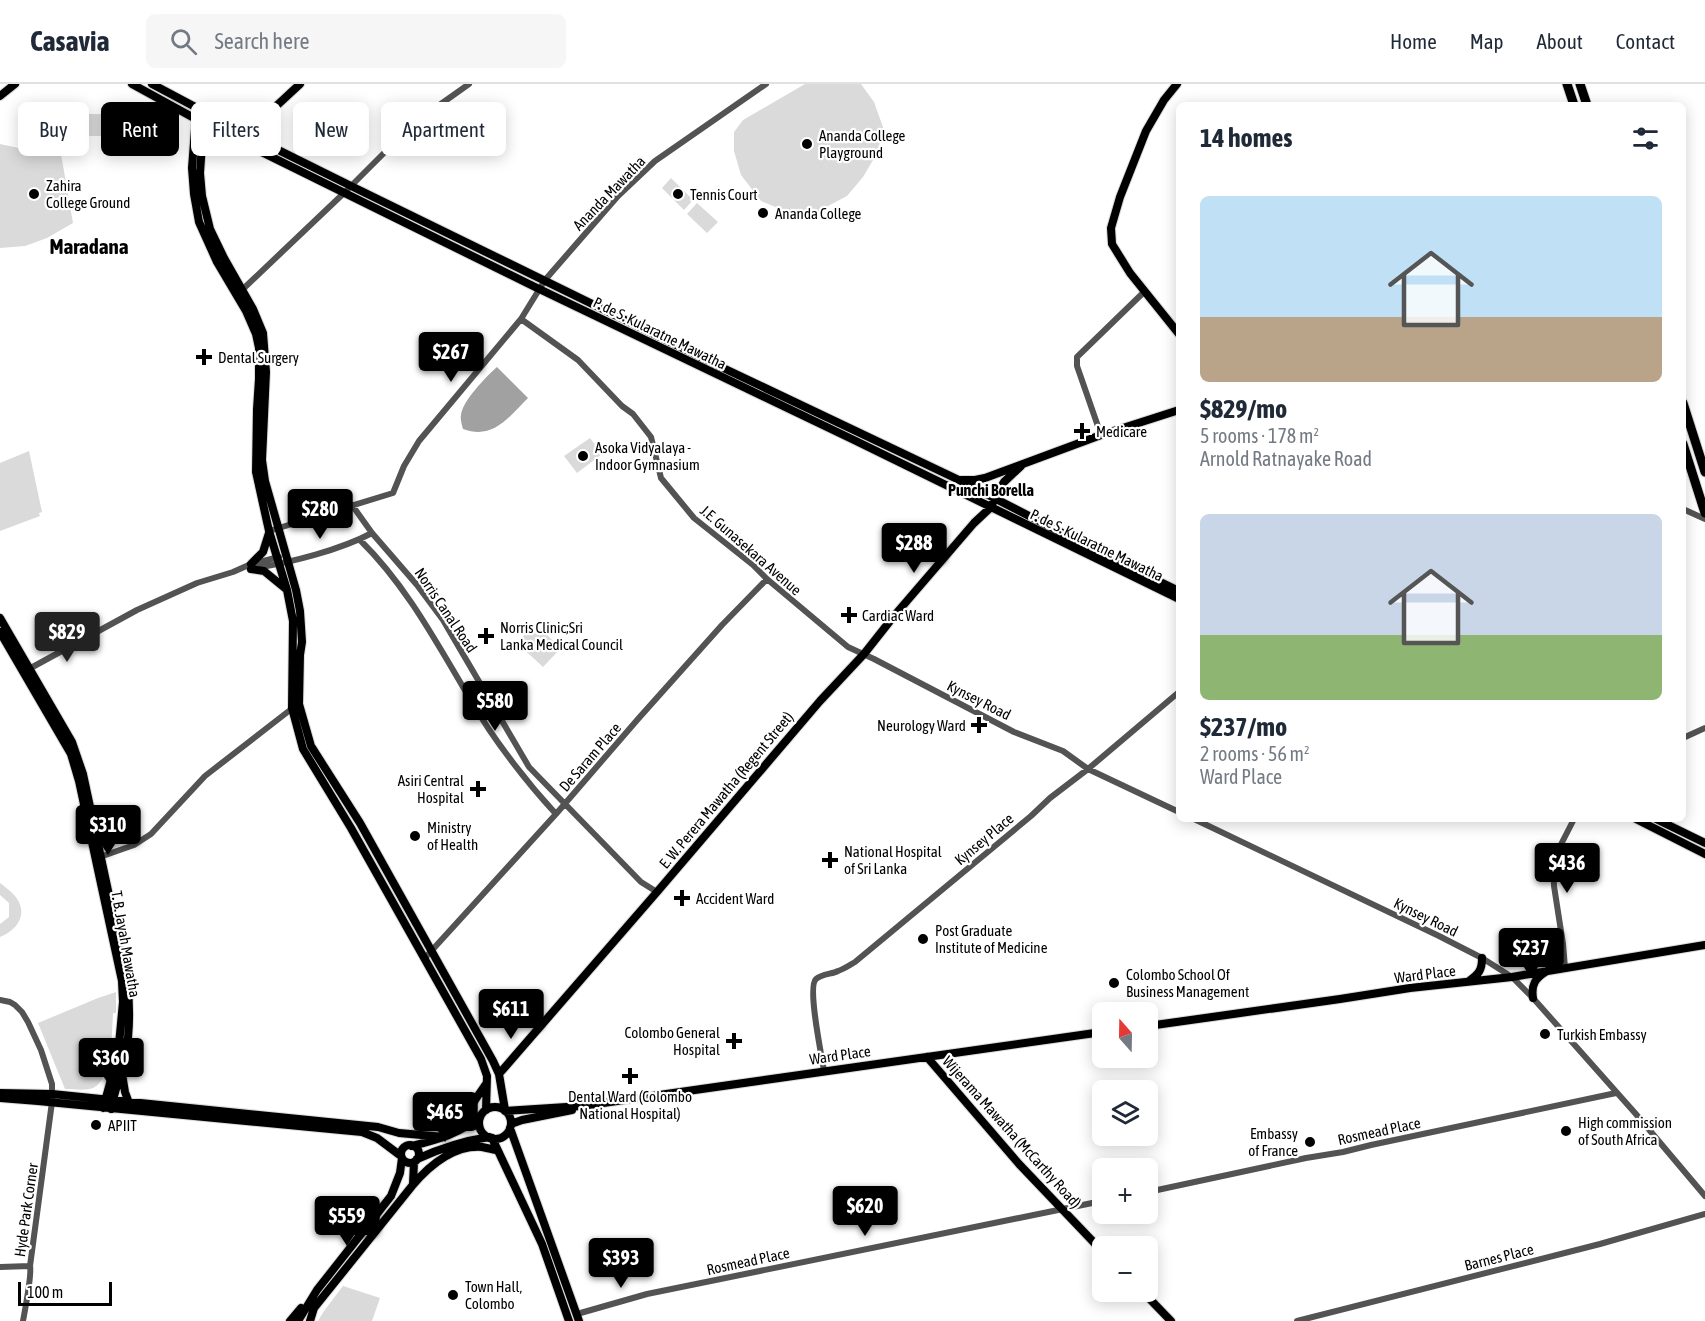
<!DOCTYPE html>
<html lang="en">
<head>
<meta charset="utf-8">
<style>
	body { margin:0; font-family:"Asap Condensed",sans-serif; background:#f6f6f7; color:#1f2937; height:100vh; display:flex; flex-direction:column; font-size:22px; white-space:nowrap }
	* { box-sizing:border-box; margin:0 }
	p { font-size:20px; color:#747a83 }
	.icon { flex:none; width:33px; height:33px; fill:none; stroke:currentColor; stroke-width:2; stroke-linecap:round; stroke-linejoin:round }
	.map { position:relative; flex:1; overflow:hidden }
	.details { position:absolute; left:1176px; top:18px; width:510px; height:720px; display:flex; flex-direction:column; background:#fff; border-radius:9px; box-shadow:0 3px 15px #0003 }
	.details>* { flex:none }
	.top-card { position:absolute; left:18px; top:18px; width:570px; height:54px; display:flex; gap:12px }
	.needle { width:39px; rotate:340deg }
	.tools { position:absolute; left:1092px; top:918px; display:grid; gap:12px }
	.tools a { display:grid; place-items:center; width:66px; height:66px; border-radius:9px; background:#fff; box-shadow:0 3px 15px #0003; font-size:30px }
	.scale { position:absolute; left:18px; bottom:15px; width:94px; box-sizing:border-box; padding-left:6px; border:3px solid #000; border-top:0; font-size:16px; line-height:21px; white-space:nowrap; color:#000; -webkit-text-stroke:4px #fff; paint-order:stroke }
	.price { position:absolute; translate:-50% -51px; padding:0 14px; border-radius:6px; background:#000; color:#fff; font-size:20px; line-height:39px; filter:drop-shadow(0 2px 3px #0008) }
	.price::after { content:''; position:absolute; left:50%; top:36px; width:18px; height:14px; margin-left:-9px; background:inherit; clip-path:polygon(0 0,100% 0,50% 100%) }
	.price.on { background:#222; color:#fff }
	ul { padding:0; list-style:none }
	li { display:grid; align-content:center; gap:12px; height:318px; padding:0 24px }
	li span { display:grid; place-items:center; height:186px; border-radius:9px; color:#555 }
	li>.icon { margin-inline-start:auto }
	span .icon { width:108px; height:108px; fill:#fffc; stroke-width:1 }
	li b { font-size:26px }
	h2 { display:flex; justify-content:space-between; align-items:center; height:72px; padding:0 24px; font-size:26px }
	.tag { padding:0 21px; border-radius:9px; background:#fff; box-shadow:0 3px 15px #0003; font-size:21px; line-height:54px }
	.tag.on { background:#000; color:#fff }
	header { display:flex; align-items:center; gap:36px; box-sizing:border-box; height:84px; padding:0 30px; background:#fff; border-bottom:2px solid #e0e1e3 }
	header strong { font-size:28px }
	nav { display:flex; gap:33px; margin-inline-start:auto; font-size:21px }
	.search { width:420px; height:54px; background:#f6f6f7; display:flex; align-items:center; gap:15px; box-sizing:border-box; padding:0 21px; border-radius:9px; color:#747a83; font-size:22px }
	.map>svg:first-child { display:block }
	.green { fill:#dadada }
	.water { fill:#a1a1a1 }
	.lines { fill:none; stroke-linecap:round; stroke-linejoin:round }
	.major-casing { stroke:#dbdbdb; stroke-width:10 }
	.highway-casing { stroke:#dbdbdb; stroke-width:11 }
	.minor { stroke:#535353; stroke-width:6 }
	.major { stroke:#000; stroke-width:8 }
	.highway { stroke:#000; stroke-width:9 }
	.poi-dot { fill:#000; stroke:#fff; stroke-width:2 }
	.labels { text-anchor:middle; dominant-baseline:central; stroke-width:4.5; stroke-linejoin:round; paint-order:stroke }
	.poi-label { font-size:15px; fill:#000; stroke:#fff; text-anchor:start }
	.street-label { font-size:15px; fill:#000; stroke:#fff }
	.neighbourhood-label { font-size:16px; font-weight:bold; fill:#000; stroke:#fff }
	.district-label { font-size:21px; font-weight:bold; fill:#000; stroke:#fff }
</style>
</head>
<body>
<header>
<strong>Casavia</strong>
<div class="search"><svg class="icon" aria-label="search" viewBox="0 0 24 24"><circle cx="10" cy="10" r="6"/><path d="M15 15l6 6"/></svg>Search here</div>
<nav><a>Home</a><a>Map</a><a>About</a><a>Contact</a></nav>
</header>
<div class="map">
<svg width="1705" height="1237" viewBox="0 0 1705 1237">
	<rect width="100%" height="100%" fill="#fff"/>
	<!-- green -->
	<path class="green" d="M 805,0 L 861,0 L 874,18 L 884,46 L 876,71 L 863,93 L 847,112 L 811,131 L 790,129 L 761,117 L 741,91 L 734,67 L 734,48 L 743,36 Z
		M 86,30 L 117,30 L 117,52 L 86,52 Z
		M 0,60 L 33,67 L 61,70 L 73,139 L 47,154 L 25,162 L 0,164 Z
		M 671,94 L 693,116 L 684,126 L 662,104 Z
		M 697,119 L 718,138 L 707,149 L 687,130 Z
		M 590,354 L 602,370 L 577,389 L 564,372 Z
		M 29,367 L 42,428 L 39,429 L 40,432 L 0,447 L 0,379 Z
		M 535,540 L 561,564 L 543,583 L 517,559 Z
		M 0,799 C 5,803 11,807 15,812 C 29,829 18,846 0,853 L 0,840 L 9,833 L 9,819 L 0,811 Z
		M 116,908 L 116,929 L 113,929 C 112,947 112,996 93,1004 C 86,1007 73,1005 65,1005 L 38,939 L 98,914 Z
		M 343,1202 L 380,1214 L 372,1237 L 318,1237 L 324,1227 Z"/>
	<!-- water -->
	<path class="water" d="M 497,283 L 528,314 C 508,334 493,356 463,345 C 462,341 460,335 461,331 C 463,316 486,293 497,283 Z"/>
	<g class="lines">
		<defs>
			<path id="major" d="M 132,0 L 205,40 L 533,202 L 856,357 L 1179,515
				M 152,0 L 246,50 L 351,102 L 721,283 L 959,396 L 1111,474 L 1179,507
				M 1177,0 L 1164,16 L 1146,47 L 1120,113 L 1111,144 L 1112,160 L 1130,189 L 1179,250
				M 0,12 L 15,0
				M 196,32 L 192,84 L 194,110 L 199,138 L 217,178 L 246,227 L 256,250 L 259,264 L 259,295 L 257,325 L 256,388 L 269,447 L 287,506 L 293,537 L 292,624 L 303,665 L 351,744 L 481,975 L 487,992 L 486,1026
				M 206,38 L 202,60 L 200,89 L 202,112 L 210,145 L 224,174 L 253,225 L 263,249 L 266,288 L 262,376 L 265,397 L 296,506 L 300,527 L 302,558 L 300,571 L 299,620 L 311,662 L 360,739 L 493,977 L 499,990 L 505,1026
				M 246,50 L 300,0
				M 961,396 L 975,396 L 985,394 L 1101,351 L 1179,326
				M 251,480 L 263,468 L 269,449
				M 251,485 L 264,487 L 286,505
				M 0,534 L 72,658 L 83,690 L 127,895 C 130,921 130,949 125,975 C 121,992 114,1007 111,1025
				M 0,548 L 71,670 L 79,697 L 98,786 L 122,897 L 123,918 L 118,971 L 103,1024
				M 1636,735 L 1705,770
				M 1656,735 L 1705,759
				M 1469,897 C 1479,890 1482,886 1482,874
				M 1533,914 C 1531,901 1535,894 1547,887
				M 1148,942 L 1340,915 L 1410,904 L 1512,893 L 1705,861
				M 927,973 L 1019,1080 L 1102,1167
				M 122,990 L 125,1008 L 129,1019
				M 499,990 L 657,808 L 820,617 L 864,570 L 894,532 L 974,439 L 990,424 L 1004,398 L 1021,382
				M 0,1009 L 52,1010 L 378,1043 L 399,1049 L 444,1053 L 473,1019 L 486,1000
				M 0,1014 L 38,1017 L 362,1048 L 377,1054 L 401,1072
				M479 1039a16 16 0 1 1 32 0a16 16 0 1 1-32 0Z
				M 505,1027 L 582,1022 L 1102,948
				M 511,1040 L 522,1036 L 572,1026
				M 510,1044 L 579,1237
				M 492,1054 L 542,1160 L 569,1237
				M401 1070a9 9 0 1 1 18 0a9 9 0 1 1-18 0Z
				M 412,1062 C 436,1056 463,1049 481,1031
				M 417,1075 C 441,1064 463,1057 489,1053
				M 413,1100 L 414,1078
				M 1143,1208 L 1171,1237
				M 290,1237 L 301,1224
				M 298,1237 L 317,1206 L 391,1112 L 400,1089 L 402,1074
				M 310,1237 L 314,1224 L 412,1102 C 429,1082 454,1061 482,1063 C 487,1064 492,1065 496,1066"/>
			<path id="highway" d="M 1567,0 L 1574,21
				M 1580,0 L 1587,21
				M 1683,319 L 1705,388
				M 1683,360 L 1705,429"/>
		</defs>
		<!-- major casing -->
		<use href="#major" class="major-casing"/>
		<!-- highway casing -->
		<use href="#highway" class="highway-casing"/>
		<!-- minor -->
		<path class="minor" d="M 243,205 L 344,109 L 388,65 L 438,22 L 469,0
			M 521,235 L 578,276 L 622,322 L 633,330 L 651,353 L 661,394 L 694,434 L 753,481 L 767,495 L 848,563 L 874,575 L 1014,648 L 1063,667 L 1088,685 L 1179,728
			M 1101,351 L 1077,282 L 1077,273 L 1145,207
			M 352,421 L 372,449 L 417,501 L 443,536 L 529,683 L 641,798 L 657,808
			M 1683,425 L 1705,435
			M 269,447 L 393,409 L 404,382 L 419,357 L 521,235 L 545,196 L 618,112 L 655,77 L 766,0
			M 360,456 C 415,510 447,580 488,644 C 509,675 531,703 556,730
			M 256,484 C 292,478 340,466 372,449
			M 27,586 L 137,526 L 197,499 L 233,488 L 251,480 L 279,473
			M 1683,654 L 1705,644
			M 1194,735 L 1439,852 L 1482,874 L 1512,893 L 1533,914 L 1635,1029 L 1705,1112
			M 97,774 L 134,761 L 151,750 L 205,692 L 294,623
			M 424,875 L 556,730 L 638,635 L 722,541 L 767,495
			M 1565,884 L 1563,860 L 1554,802 L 1553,776 L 1574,735
			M 0,916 L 10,918 L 15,921 L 22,928 L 28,938 L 41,966 L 52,1000 L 52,1018 L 30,1182 C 32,1190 25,1226 23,1237
			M 824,987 C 822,973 807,903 816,895 C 822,890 832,890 838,887 C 844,885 850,881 855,878 L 1031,732 L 1050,714 L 1088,685 L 1179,608
			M 1148,1108 L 1306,1074 L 1343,1068 L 1371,1061 L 1616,1009
			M 0,1183 L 30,1182
			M 577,1230 L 647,1210 L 1102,1117
			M 1297,1237 L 1600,1160 L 1705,1130"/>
		<!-- major -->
		<use href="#major" class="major"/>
		<!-- highway -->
		<use href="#highway" class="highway"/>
	</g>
	<!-- markers -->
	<g class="poi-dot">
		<circle cx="807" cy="60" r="6"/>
		<circle cx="34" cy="110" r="6"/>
		<circle cx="678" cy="110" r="6"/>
		<circle cx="763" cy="129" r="6"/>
		<path d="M201 264h6v6h6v6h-6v6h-6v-6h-6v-6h6z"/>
		<path d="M1079 338h6v6h6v6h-6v6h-6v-6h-6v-6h6z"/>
		<circle cx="583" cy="372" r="6"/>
		<path d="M846 522h6v6h6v6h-6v6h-6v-6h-6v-6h6z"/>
		<path d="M483 543h6v6h6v6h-6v6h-6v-6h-6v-6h6z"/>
		<path d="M976 632h6v6h6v6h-6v6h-6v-6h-6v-6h6z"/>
		<path d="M475 696h6v6h6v6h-6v6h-6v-6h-6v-6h6z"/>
		<circle cx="415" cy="752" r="6"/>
		<path d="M827 767h6v6h6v6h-6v6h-6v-6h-6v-6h6z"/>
		<path d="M679 805h6v6h6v6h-6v6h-6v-6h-6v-6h6z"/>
		<circle cx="923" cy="855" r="6"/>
		<circle cx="1114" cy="899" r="6"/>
		<circle cx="1545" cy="950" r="6"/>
		<path d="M731 948h6v6h6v6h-6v6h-6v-6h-6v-6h6z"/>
		<path d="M627 983h6v6h6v6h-6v6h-6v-6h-6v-6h6z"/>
		<circle cx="96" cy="1041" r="6"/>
		<circle cx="1566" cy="1047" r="6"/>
		<circle cx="1310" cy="1058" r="6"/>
		<circle cx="453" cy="1211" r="6"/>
	</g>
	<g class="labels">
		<!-- poi labels -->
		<g class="poi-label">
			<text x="819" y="51">Ananda College<tspan x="819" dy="17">Playground</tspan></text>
			<text x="46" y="101">Zahira<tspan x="46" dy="17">College Ground</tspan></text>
			<text x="690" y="110">Tennis Court</text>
			<text x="775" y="129">Ananda College</text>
			<text x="218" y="273">Dental Surgery</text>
			<text x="1096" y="347">Medicare</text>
			<text x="595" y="363">Asoka Vidyalaya -<tspan x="595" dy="17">Indoor Gymnasium</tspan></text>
			<text x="862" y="531">Cardiac Ward</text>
			<text x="500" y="543">Norris Clinic;Sri<tspan x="500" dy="17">Lanka Medical Council</tspan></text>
			<text x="966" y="641" text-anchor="end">Neurology Ward</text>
			<text x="464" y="696" text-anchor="end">Asiri Central<tspan x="464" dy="17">Hospital</tspan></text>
			<text x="427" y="743">Ministry<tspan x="427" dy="17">of Health</tspan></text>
			<text x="844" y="767">National Hospital<tspan x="844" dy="17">of Sri Lanka</tspan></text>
			<text x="696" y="814">Accident Ward</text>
			<text x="935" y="846">Post Graduate<tspan x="935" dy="17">Institute of Medicine</tspan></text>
			<text x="1126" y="890">Colombo School Of<tspan x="1126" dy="17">Business Management</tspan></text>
			<text x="720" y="948" text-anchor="end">Colombo General<tspan x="720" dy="17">Hospital</tspan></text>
			<text x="1557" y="950">Turkish Embassy</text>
			<text x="630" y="1012" text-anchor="middle">Dental Ward (Colombo<tspan x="630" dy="17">National Hospital)</tspan></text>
			<text x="1578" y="1038">High commission<tspan x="1578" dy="17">of South Africa</tspan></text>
			<text x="108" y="1041">APIIT</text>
			<text x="1298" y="1049" text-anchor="end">Embassy<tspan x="1298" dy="17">of France</tspan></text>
			<text x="465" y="1202">Town Hall,<tspan x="465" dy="17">Colombo</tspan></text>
		</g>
		<!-- street labels -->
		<g class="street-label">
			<text transform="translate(609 109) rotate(-46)">Ananda Mawatha</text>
			<text transform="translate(660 249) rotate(26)">P. de S. Kularatne Mawatha</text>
			<text transform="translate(1097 461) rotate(26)">P. de S. Kularatne Mawatha</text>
			<text transform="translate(751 466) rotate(41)">J.E. Gunasekara Avenue</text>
			<text transform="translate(446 526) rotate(56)">Norris Canal Road</text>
			<text transform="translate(979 616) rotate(27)">Kynsey Road</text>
			<text transform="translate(590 673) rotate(-49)">De Saram Place</text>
			<text transform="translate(726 706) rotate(-50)">E. W. Perera Mawatha (Regent Street)</text>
			<text transform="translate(984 755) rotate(-40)">Kynsey Place</text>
			<text transform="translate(1426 833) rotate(26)">Kynsey Road</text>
			<text transform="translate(126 860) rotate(80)">T. B. Jayah Mawatha</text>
			<text transform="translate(1425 890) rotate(-7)">Ward Place</text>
			<text transform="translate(840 971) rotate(-8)">Ward Place</text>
			<text transform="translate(1379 1047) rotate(-12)">Rosmead Place</text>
			<text transform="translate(1012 1048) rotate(48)">Wijerama Mawatha (McCarthy Road)</text>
			<text transform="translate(26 1126) rotate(-82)">Hyde Park Corner</text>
			<text transform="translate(1499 1173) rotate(-14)">Barnes Place</text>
			<text transform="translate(748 1177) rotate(-12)">Rosmead Place</text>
		</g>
		<!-- neighbourhood labels -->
		<g class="neighbourhood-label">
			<text x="991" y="406">Punchi Borella</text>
		</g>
		<!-- district labels -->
		<g class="district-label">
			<text x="89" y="162">Maradana</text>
		</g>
	</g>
</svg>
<div class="tools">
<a><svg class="needle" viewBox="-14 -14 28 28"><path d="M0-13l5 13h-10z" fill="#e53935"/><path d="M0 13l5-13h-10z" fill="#747a83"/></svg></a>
<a><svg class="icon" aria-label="layers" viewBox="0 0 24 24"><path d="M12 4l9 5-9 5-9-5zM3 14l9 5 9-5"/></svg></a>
<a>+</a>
<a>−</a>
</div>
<div class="scale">100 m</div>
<b class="price" style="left:451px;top:299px">$267</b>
<b class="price" style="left:320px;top:456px">$280</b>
<b class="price" style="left:914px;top:490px">$288</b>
<b class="price on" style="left:67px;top:579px">$829</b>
<b class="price" style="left:495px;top:648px">$580</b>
<b class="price" style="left:108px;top:772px">$310</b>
<b class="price" style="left:1567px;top:810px">$436</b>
<b class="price" style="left:1531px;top:895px">$237</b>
<b class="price" style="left:511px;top:956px">$611</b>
<b class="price" style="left:111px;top:1005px">$360</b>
<b class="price" style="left:445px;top:1059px">$465</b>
<b class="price" style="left:865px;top:1153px">$620</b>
<b class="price" style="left:347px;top:1163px">$559</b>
<b class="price" style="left:621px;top:1205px">$393</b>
<div class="top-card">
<a class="tag">Buy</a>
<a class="tag on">Rent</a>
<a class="tag">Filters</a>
<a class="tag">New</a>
<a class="tag">Apartment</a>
</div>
<section class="details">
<h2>14 homes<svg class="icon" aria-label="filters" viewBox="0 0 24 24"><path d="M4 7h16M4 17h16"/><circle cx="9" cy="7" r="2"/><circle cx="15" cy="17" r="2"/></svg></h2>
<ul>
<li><span style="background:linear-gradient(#bfe0f5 65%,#b9a48a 0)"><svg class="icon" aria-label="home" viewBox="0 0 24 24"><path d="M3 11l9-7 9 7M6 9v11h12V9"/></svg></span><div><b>$829/mo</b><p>5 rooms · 178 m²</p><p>Arnold Ratnayake Road</p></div></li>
<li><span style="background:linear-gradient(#c9d6e8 65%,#8fb573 0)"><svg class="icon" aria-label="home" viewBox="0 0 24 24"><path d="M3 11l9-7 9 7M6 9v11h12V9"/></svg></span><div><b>$237/mo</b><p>2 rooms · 56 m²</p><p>Ward Place</p></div></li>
</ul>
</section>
</div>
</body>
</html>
